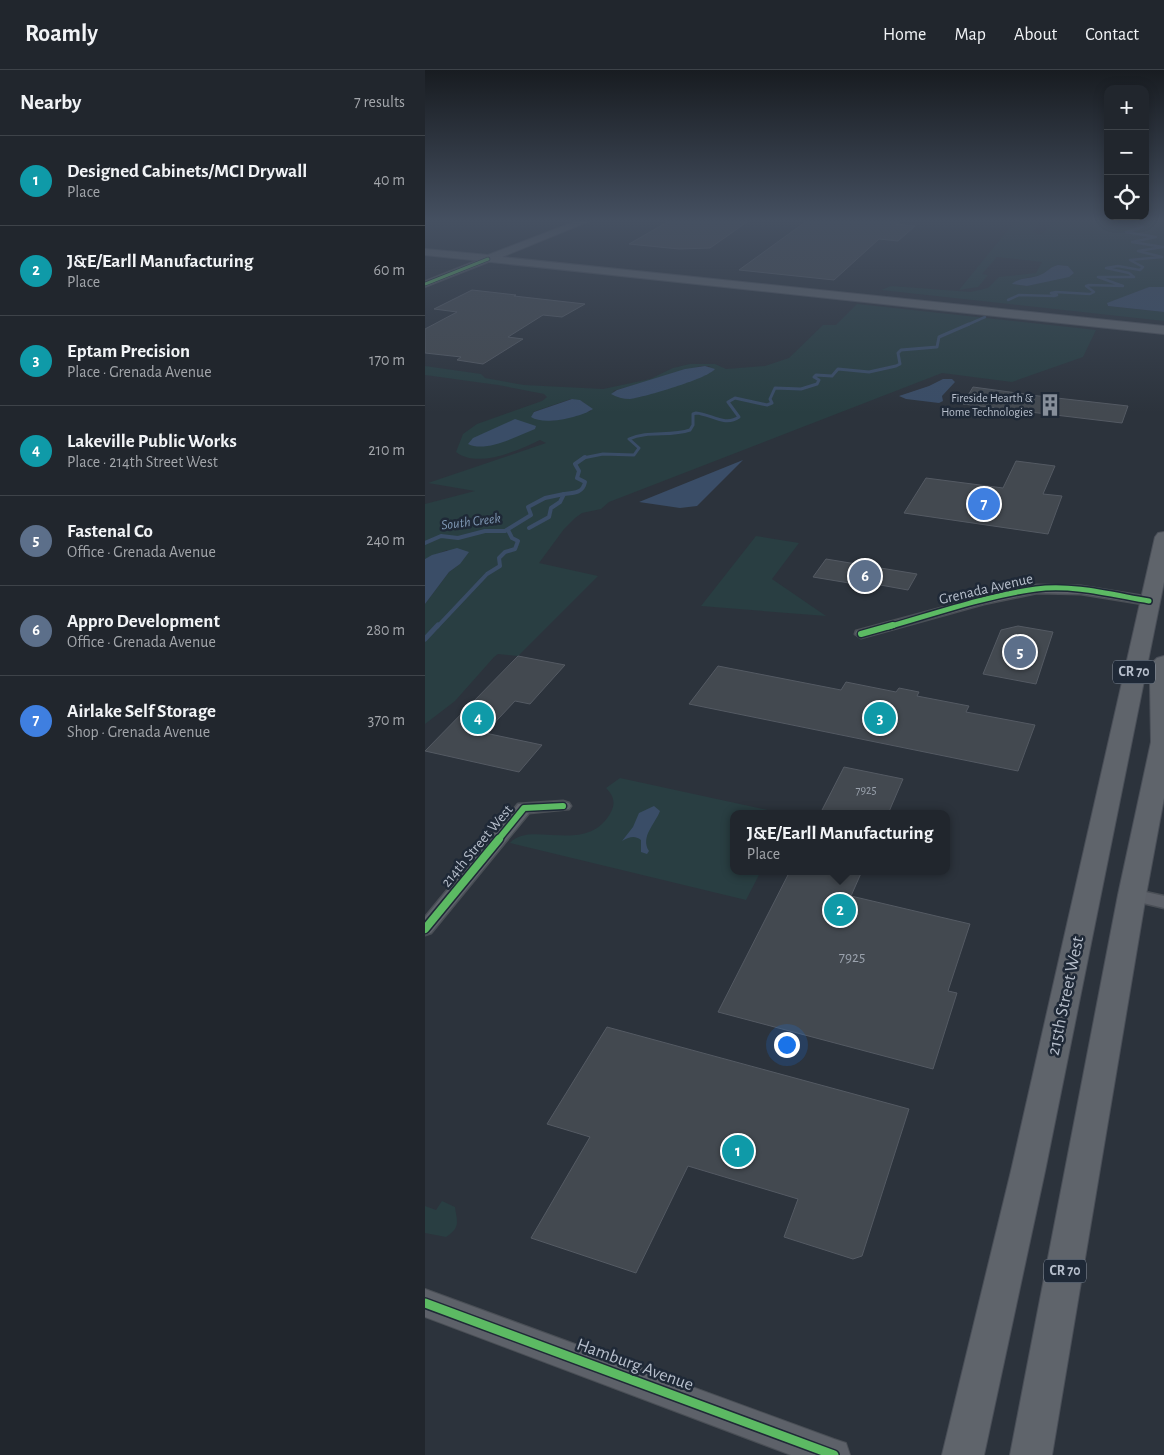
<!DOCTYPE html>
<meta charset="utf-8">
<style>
body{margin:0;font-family:"Alegreya Sans",sans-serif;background:#2d3239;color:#f1f3f6}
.controls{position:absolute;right:15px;top:15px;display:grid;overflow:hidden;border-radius:10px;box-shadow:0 2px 12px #0003}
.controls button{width:45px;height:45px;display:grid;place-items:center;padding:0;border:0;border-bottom:1px solid #3e4349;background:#21262d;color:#f1f3f6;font:25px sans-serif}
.you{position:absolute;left:361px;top:974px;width:18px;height:18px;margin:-12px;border:4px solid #fff;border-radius:50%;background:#1a73e8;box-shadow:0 0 0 8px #1a73e833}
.badge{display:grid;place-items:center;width:32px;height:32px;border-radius:50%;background:#d93025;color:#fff;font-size:16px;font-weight:700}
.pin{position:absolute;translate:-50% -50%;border:2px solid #fff;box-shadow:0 1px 5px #0006}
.popup{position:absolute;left:305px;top:740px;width:220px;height:65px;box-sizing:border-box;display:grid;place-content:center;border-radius:10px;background:#21262d;filter:drop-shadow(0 1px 4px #0005);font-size:16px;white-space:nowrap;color:#a2a5aa}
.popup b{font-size:19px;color:#f1f3f6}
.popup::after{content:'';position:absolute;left:50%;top:100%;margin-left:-10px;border:10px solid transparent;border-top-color:#21262d}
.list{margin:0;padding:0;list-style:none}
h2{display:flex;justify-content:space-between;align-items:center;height:65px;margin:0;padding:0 20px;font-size:21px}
h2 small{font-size:16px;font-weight:400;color:#a2a5aa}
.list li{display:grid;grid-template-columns:32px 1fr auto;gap:15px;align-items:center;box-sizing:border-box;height:90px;padding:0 20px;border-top:1px solid #3e4349}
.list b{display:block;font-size:19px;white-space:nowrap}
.list p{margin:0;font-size:16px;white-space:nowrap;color:#a2a5aa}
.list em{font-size:16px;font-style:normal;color:#a2a5aa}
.icon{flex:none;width:28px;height:28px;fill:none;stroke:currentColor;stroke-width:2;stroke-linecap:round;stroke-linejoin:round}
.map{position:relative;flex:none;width:739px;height:1385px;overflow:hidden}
header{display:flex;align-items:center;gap:30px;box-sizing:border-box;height:70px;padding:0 25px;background:#21262d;border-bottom:1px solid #3e4349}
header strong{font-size:24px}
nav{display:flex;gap:28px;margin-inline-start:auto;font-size:18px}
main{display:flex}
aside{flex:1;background:#21262d}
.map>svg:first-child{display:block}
</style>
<header>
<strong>Roamly</strong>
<nav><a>Home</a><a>Map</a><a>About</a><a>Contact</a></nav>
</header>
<main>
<aside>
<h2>Nearby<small>7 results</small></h2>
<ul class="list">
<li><span class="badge" style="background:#0f9aa8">1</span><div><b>Designed Cabinets/MCI Drywall</b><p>Place</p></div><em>40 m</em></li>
<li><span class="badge" style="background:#0f9aa8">2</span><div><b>J&amp;E/Earll Manufacturing</b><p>Place</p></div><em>60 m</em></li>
<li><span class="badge" style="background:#0f9aa8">3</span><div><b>Eptam Precision</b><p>Place · Grenada Avenue</p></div><em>170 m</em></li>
<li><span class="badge" style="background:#0f9aa8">4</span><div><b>Lakeville Public Works</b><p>Place · 214th Street West</p></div><em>210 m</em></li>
<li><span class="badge" style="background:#5c6f8a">5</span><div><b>Fastenal Co</b><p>Office · Grenada Avenue</p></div><em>240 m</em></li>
<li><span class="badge" style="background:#5c6f8a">6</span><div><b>Appro Development</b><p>Office · Grenada Avenue</p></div><em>280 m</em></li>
<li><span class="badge" style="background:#3f7fe0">7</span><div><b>Airlake Self Storage</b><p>Shop · Grenada Avenue</p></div><em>370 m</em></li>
</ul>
</aside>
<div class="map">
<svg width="739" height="1385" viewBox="0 0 739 1385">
<rect width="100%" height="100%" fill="#2c333c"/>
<g fill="#293e42" fill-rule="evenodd">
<path d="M591 150H617L608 162 616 165 630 150H739V217H724L682 234 683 236 739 242V251L456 220 466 216 546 222 563 218 574 207 611 203 617 192 572 187 557 204 563 205 553 217 534 220ZM633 195 643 196 648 202 647 205 602 216 588 214C594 207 607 208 616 205 623 202 624 197 633 195Z"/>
<path d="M432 234 671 260 658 287 587 312 517 303 184 432 176 439 157 443 150 448 139 459 114 493 173 506 93 586 73 584 69 587 30 631 0 654V534L24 502 35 494 22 480 0 489V434L50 421 3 413 121 373 115 370C94 380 53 399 31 382L38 364 52 354 117 331 122 327 119 324 73 315 0 305V296L56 304 60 308 99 315 178 319 225 309 248 298 265 294H290L301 299 340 296 364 288 398 255H411ZM276 296H286L214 327 194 328 188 321ZM146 329 158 332 166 341 126 351 108 342Z"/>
<path d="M331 466 374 473 347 509 401 546 276 536Z"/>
<path d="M195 708 361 744H309V801H336L321 830 85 773C105 749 162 787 186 742 191 732 188 725 181 718Z"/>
<path d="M17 1131 30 1137C32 1152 36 1157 21 1167L0 1163V1136L11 1140Z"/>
</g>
<g fill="#3a4d67">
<path d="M633 195 643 196 649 203 644 207 602 216 587 214C594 207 607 209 615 205 623 202 624 197 633 195Z"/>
<path d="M724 217H739V242L683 236 682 233Z"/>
<path d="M280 296 290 299C282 309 219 327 205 329 198 329 191 327 186 324L192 320 260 299Z"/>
<path d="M518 309H527L530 312 517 326 518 331 514 333 481 329 474 326 504 316Z"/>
<path d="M147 329 155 330 168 339C156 347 119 356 106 347L109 342Z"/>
<path d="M90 349 111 356 110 359C92 366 61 383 43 374L48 368Z"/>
<path d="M318 390 272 436 255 438 214 432Z"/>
<path d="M32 478 44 482 35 494 24 502 0 534V489L7 485Z"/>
<path d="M229 736 235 741C230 754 215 767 224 781L222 784 216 782V770C209 765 205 767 197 771L208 757 214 743Z"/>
</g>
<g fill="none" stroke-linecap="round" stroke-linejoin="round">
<g stroke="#3a4d67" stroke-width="2.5">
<path d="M716 150 706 152 718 157 701 162 731 167 707 172 738 177 713 181 737 187"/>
<path d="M583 230 594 225 629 226 632 225 626 223 631 222 665 224 669 222 661 216 664 215 698 216 673 207H709L704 203 681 198 693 196 715 200 718 197 705 190 737 187"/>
<path d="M542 255 560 247"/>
</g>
<path stroke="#3a4d67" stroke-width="3" d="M158 388 178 384 209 385 214 378 204 369C223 360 245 367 265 360L268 355V344L271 343C286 344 300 357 314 347L303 332 310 328 342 335 347 333 345 329 350 318 376 319 392 314 394 310 389 307 391 305 407 306 413 299 444 302 471 296 475 294 473 283 476 280 512 277 514 267 544 254"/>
<g stroke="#3a4d67" stroke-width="4">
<path d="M104 458 124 447 126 438 135 432 139 424C149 423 158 423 160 412L152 408 154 401 150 394 160 387"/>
<path d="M0 473 16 466 33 468 60 461H80L106 445 103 437 120 428 139 424"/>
<path d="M12 557 62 504 75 496 74 488 80 482 90 479 93 471 87 468 83 460"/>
</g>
<path stroke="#3a4d67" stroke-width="5" d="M0 569 13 555"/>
</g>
<g fill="#434950" stroke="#545a63">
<path d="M246 150H325L285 178 254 179 204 174Z"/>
<path d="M383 150H476L471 154 490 156 473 171 454 169 409 210 314 200Z"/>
<path d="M47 220 91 225 89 226 160 234 137 247 118 245 83 267 98 269 58 294 32 290 36 287 0 283V259L32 242 9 239Z"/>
<path d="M548 317 614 326 703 336 697 353 538 334Z"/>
<path d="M591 391 630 396 618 424 637 426 623 464 479 443 501 408 578 418Z"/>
<path d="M401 489 492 504 483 520 433 511 424 513 388 507Z"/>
<path d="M593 556 628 562 611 614 558 604 576 560Z"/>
<path d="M93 586 140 595 105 634 90 631 60 663 117 675 94 702 0 681Z"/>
<path d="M293 596 416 620 421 612 471 622 474 618 494 622 492 626 544 636 541 642 610 655 593 701 264 634Z"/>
<path d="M419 697 478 709 463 744H395Z"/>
<path d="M365 801H437L426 826 545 854 523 921 532 923 508 999 293 942Z"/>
<path d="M182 957 484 1039 437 1186 428 1189 359 1167 373 1129 263 1096 211 1203 106 1168 165 1067 122 1054Z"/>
</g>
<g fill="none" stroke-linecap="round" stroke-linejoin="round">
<defs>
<g id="minor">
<path d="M612 515 656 516 724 527 730 531 724 535 656 524 612 523 559 534 436 568 430 564 431 561 553 528Z"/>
<path d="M138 731 144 733 146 736 144 739 104 743 6 863 0 865V847L93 734Z"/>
<path d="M707 819 739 826V838L701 829 698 825 701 821Z"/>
</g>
<g id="tertiary">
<path d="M63 186 67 189 66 191 0 217V211Z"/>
<path d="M0 1219 409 1369 421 1373 425 1385H366L0 1247Z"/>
</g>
<g id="primary">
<path d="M154 150H167L77 187 739 256V264L0 185V179L63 185Z"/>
<path d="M739 462V512L620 1101 559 1385H517L586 1101 730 467 733 463Z"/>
<path d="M739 586V728L721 825 627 1385H585L693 825 726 672 725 613 728 592 732 588Z"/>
</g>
</defs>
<use href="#minor" stroke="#4a4f56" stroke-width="3"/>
<use href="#tertiary" stroke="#4a4f56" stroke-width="2"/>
<use href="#primary" stroke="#4a4f58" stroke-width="2"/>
<use href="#minor" fill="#5d6169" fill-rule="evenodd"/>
<use href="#tertiary" fill="#5d6169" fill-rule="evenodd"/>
<use href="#primary" fill="#5f646b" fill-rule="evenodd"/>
<defs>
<path id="cycleway-far4" d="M0 214 63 189"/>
<path id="cycleway-far3" d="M463 557C512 543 561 526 611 519 648 514 688 525 724 531"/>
<g id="cycleway-far2">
<path d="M436 564 468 555"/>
<path d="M73 770 99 738 138 736"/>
</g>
<path id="cycleway-far1" d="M0 859 74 769"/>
<path id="cycleway" d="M0 1233 409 1385"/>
</defs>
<use href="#cycleway-far4" stroke="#1f2937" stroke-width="4.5"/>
<use href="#cycleway-far3" stroke="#1f2937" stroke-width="8"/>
<use href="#cycleway-far2" stroke="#1f2937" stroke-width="9"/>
<use href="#cycleway-far1" stroke="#1f2937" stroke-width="11"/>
<use href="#cycleway" stroke="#1f2937" stroke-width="12"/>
<use href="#cycleway-far4" stroke="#5cba63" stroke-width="3"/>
<use href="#cycleway-far3" stroke="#5cba63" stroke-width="5"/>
<use href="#cycleway-far2" stroke="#5cba63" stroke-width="6"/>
<use href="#cycleway-far1" stroke="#5cba63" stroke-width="8"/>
<use href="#cycleway" stroke="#5cba63" stroke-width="9"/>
</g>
<linearGradient id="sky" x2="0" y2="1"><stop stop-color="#181c21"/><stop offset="0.44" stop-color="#455061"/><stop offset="1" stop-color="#455061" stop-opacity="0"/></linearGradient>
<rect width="739" height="343" fill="url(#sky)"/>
<defs>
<symbol id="building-bare" viewBox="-9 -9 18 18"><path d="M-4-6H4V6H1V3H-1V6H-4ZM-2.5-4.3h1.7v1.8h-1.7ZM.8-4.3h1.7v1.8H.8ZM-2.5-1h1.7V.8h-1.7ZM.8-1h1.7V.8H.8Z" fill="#868e9a" stroke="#1f2937" stroke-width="2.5" paint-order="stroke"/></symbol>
</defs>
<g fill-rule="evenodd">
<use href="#building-bare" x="609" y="319" width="32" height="32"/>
</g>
<g text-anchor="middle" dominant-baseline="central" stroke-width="5" stroke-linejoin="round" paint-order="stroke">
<g font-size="12" fill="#b7bfcc" stroke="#1f2937" text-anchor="end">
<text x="608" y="328">Fireside Hearth &amp;<tspan x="608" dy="14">Home Technologies</tspan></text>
</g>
<g font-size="12" fill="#9aa2ad">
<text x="441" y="720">7925</text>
</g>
<g font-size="14" font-style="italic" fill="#7e96b3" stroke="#1f2937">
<text transform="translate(46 452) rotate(-7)">South Creek</text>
</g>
<g fill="#1f2937" stroke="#89929f" stroke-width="1">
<rect x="688" y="590.5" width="42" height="23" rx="4"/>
<rect x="619" y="1189.5" width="42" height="23" rx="4"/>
</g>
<g font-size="14" font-weight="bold" fill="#b7bfcc">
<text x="709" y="602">CR 70</text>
<text x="640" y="1201">CR 70</text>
</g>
<g font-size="15" fill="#b7bfcc" stroke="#1f2937">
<text transform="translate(561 519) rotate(-13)">Grenada Avenue</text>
<text transform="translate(52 776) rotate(-50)">214th Street West</text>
</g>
<g font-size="15" fill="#9aa2ad">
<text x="427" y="887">7925</text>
</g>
<g font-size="18" fill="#b7bfcc" stroke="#1f2937">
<text transform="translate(641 926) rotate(-78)">215th Street West</text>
<text transform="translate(210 1295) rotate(20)">Hamburg Avenue</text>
</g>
</g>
</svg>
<div class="controls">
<button>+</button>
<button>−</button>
<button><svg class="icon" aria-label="locate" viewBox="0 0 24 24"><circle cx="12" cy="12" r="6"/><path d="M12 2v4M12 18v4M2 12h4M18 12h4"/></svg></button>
</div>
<div class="you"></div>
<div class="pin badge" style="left:313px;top:1081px;background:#0f9aa8">1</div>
<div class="pin badge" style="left:415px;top:840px;background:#0f9aa8">2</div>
<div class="popup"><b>J&amp;E/Earll Manufacturing</b>Place</div>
<div class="pin badge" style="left:455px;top:648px;background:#0f9aa8">3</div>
<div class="pin badge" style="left:53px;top:648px;background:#0f9aa8">4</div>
<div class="pin badge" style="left:595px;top:582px;background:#5c6f8a">5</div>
<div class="pin badge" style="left:440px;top:506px;background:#5c6f8a">6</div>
<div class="pin badge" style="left:559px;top:434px;background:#3f7fe0">7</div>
</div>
</main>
